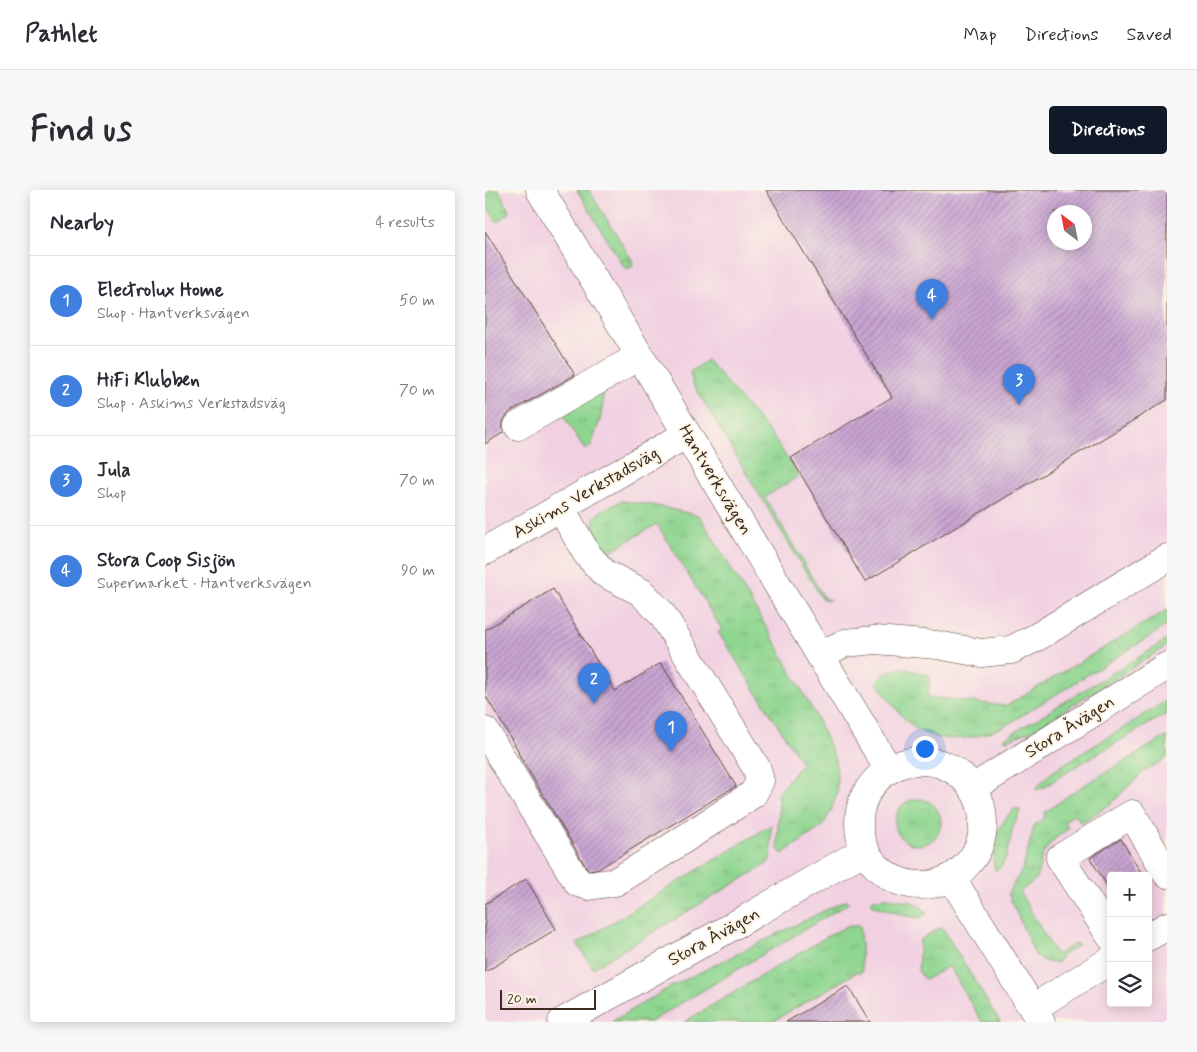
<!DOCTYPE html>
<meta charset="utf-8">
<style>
body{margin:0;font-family:Mynerve,sans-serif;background:#f7f7f7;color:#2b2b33}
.controls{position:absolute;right:15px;bottom:15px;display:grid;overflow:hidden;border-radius:5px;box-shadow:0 2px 12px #0003}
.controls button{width:45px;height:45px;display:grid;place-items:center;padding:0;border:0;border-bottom:1px solid #e1e1e2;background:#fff;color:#2b2b33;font:25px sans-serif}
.compass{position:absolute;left:562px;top:15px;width:45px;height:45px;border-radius:50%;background:#fff;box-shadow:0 2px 12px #0003;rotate:328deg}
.scale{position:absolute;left:15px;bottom:12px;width:96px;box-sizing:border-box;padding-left:5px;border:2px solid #3b2a1e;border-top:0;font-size:14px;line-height:18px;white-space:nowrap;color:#3b2a1e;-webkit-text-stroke:4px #fcf5e5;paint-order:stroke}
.you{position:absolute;left:439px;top:558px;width:18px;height:18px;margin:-12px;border:4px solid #fff;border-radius:50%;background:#1a73e8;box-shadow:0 0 0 8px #1a73e833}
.badge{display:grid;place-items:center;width:32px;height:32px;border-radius:50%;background:#111827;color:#fff;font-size:16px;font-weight:700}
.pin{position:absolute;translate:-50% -41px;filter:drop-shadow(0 1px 2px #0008)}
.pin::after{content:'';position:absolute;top:26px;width:18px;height:15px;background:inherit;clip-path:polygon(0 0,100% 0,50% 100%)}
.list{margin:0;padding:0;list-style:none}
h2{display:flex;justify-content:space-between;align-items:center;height:65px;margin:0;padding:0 20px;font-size:21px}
h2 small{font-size:16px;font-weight:400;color:#7c7c81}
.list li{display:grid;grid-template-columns:32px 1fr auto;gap:15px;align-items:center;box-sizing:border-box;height:90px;padding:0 20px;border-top:1px solid #e1e1e2}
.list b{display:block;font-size:19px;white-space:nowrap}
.list p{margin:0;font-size:16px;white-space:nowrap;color:#7c7c81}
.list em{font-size:16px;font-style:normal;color:#7c7c81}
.icon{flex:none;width:28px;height:28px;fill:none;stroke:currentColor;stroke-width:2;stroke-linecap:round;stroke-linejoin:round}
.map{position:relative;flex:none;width:682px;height:832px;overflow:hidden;border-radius:5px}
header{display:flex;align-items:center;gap:30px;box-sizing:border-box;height:70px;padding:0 25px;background:#fff;border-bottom:1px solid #e1e1e2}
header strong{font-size:24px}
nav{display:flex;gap:28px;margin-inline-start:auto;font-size:18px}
.intro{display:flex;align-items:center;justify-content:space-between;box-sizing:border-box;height:120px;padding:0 30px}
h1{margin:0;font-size:35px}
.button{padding:12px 22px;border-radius:5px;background:#111827;color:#fff;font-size:18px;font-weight:700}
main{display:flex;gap:30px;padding:0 30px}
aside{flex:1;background:#fff;border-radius:5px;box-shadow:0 2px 12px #0003}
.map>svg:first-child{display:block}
</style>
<header>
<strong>Pathlet</strong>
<nav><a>Map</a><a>Directions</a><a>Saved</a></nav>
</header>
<div class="intro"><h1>Find us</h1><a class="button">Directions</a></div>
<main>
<aside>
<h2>Nearby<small>4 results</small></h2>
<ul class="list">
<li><span class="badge" style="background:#3f7fe0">1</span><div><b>Electrolux Home</b><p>Shop · Hantverksvägen</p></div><em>50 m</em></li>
<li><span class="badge" style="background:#3f7fe0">2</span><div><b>HiFi Klubben</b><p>Shop · Askims Verkstadsväg</p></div><em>70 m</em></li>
<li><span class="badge" style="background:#3f7fe0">3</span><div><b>Jula</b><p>Shop</p></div><em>70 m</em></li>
<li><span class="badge" style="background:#3f7fe0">4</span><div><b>Stora Coop Sisjön</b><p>Supermarket · Hantverksvägen</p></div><em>90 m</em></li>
</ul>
</aside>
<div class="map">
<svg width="682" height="832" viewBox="0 0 682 832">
<defs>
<pattern id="grass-tufts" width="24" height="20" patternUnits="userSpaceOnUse" patternTransform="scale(1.25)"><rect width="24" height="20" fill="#8ed590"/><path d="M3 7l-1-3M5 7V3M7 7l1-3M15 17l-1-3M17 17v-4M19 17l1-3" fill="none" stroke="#7bb77c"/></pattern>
<pattern id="building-hatch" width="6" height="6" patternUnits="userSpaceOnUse" patternTransform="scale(1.25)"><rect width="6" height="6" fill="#c9a5d3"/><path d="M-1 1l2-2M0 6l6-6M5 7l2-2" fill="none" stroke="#a487ab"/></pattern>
</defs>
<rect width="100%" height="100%" fill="#fcf5e5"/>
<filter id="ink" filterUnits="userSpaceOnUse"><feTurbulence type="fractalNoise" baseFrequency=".02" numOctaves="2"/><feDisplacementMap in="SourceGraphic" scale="10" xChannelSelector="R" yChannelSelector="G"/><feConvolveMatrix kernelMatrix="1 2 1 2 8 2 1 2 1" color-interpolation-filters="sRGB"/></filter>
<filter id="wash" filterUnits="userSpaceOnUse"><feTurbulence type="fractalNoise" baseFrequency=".0096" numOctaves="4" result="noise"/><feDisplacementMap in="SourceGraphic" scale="20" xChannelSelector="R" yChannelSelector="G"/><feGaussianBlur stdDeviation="1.12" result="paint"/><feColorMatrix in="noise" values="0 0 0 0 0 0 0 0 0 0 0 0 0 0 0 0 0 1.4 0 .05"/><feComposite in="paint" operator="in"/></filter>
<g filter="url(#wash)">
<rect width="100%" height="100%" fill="#f1e2c3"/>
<path fill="#f1d0e2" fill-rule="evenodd" d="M0 0H682V832H0ZM570 22H600V52H570ZM626 686H663V813H626Z"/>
<g fill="url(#grass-tufts)" stroke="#648057">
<path d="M0 0H14L25 23 12 32 0 13Z"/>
<path d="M92 0H104L147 70 148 76 143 79 138 76Z"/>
<path d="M222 170 286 244 314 286 280 307 339 408 345 410 344 411 337 409 208 194 205 182Z"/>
<path d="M118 201V214L115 230 106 256 100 260 77 223Z"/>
<path d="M137 311 169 315 215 326 290 452 330 524 350 569 352 586V603L346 621 337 637 297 664 292 657 294 616 292 604 317 573 233 442 237 440 172 334 124 362C121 360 117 358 115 355 110 348 105 330 112 324 119 318 129 315 137 311Z"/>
<path d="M682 420V435L669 444 523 534C497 548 460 556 433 540 416 529 404 509 392 492L400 484 416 478 445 485 443 507 521 516Z"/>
<path d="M682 450V456L546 541 522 550 518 549Z"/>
<path d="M682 510V524L669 531 595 574 558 598 551 600V598C564 581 589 568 607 557 632 542 657 526 682 510Z"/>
<path d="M682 546V568L658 582 626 614 596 633 590 624 580 631 583 639 567 651 558 664 551 689 535 702 571 765 591 753 593 755 577 766 573 772 567 773 558 771 550 765 523 703 538 678 549 636 560 627 559 623 591 600Z"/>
<circle cx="433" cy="632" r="23"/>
<path d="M529 619H534L535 621 528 638 521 668 516 677 510 681C505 661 513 633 529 619Z"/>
<path d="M286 635V668L282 674 108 778 92 754Z"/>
<path d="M403 708C418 710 433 711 442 723L435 728 421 726 389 716 386 712 388 709Z"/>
<path d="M362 710 364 713 165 832H126L187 796 353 714Z"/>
<path d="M362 736H375L377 782H372L287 832H199L343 746Z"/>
<path d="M454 738 458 739 515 832H497L464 776 440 790 433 781 435 750Z"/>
</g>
<g id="blocks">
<g fill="url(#building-hatch)" fill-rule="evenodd">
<path d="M281 0H682V210L380 392 306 268 407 207ZM570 22H600V52H570Z"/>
<path d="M0 41 90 185 25 222 19 229 17 235 19 242 0 254Z"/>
<path d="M68 399 130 501 176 473 251 596 115 678 105 680H103L33 563 34 562 0 505V440Z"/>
<path d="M636 649 658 686H626V702L605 668Z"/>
<path d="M41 689 71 739 0 782V714Z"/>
<path d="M363 796 385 832H301Z"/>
</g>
</g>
</g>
<g filter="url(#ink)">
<use href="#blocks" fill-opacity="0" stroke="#564637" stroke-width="1"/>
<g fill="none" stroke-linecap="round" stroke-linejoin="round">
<defs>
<g id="minor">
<path d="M55 0 404 580"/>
<path d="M33 236 155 166"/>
<path d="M0 361 202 244"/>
<path d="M335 465 360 453 390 450 452 455 496 463 526 460 552 447 682 368"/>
<path d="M0 541 93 693 104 696 130 692 170 668 268 604 275 591 272 579 177 424 156 402 119 383 102 364 75 317"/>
<circle cx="436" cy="633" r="62"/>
<path d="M488 598 682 476"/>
<path d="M466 687 556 832"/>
<path d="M626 747 575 668 647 624 682 684"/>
<path d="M663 747 682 736"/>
<path d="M548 818 626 770"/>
<path d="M77 832 248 736 380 660"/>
</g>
</defs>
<use href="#minor" stroke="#564637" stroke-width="29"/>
<use href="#minor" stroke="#fff" stroke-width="28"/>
</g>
</g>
<g text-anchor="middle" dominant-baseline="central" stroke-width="4" stroke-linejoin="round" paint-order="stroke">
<g font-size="18" fill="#3b2a1e" stroke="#fcf5e5">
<text transform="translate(230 290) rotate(59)">Hantverksvägen</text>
<text transform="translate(101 303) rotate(-30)">Askims Verkstadsväg</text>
<text transform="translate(585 537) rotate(-32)">Stora Åvägen</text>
<text transform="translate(229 747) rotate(-29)">Stora Åvägen</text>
</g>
</g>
</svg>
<div class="controls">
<button>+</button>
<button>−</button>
<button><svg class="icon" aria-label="layers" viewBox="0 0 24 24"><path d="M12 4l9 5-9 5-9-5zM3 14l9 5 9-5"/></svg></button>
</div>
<svg class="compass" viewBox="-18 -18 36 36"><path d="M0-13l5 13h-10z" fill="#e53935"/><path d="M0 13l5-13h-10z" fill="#7c7c81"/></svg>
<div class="scale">20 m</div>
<div class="you"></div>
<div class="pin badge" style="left:186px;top:562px;background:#3f7fe0">1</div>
<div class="pin badge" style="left:109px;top:514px;background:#3f7fe0">2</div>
<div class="pin badge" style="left:534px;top:215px;background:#3f7fe0">3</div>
<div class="pin badge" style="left:447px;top:130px;background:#3f7fe0">4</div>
</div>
</main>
